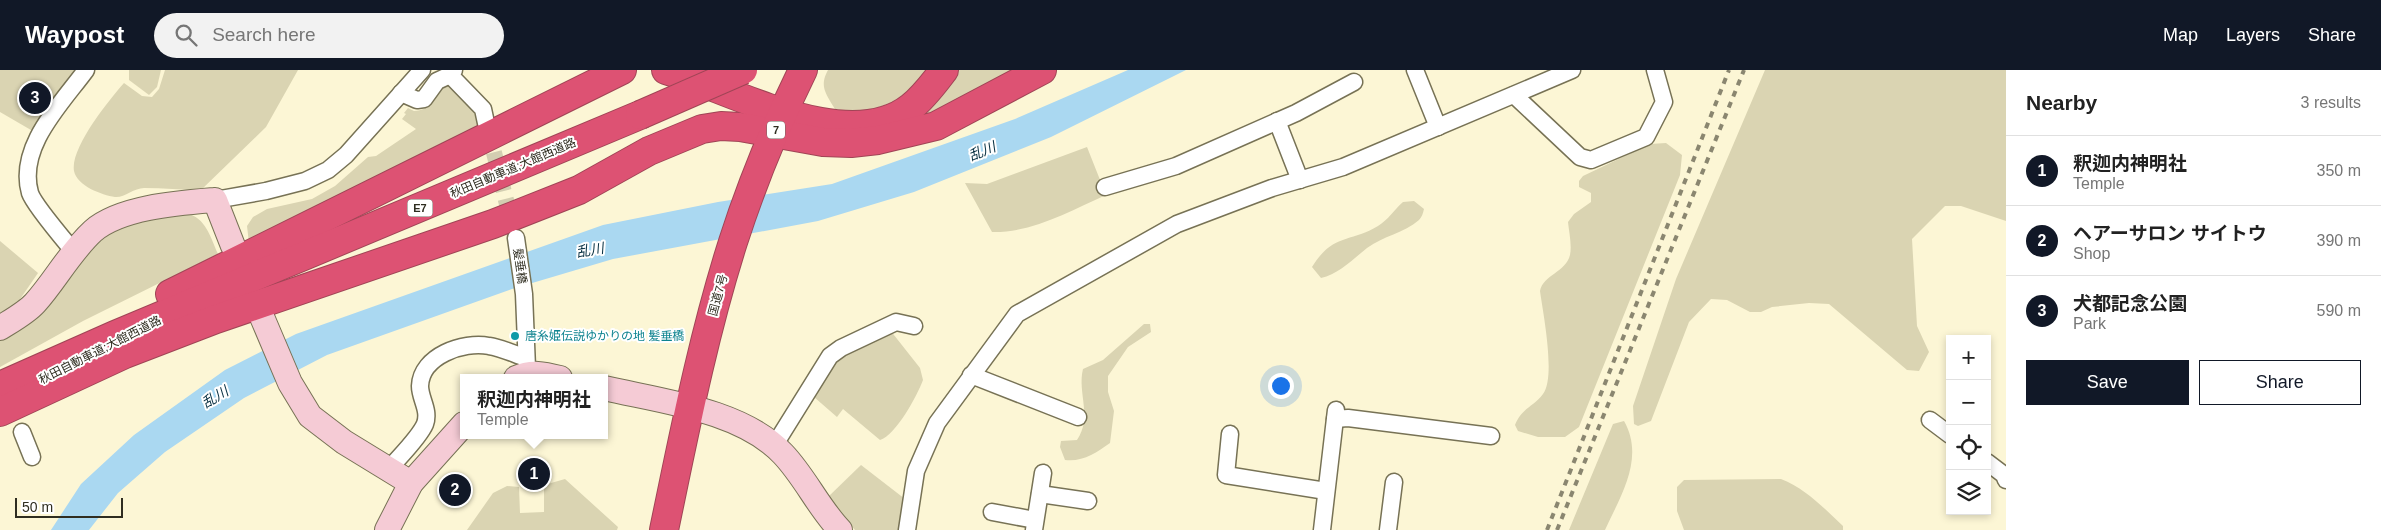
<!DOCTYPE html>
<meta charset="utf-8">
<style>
body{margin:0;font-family:Helvetica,"Noto Sans JP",sans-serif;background:#f2f2f2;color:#222}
.controls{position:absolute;right:15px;bottom:15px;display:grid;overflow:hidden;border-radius:0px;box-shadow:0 2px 8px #0003}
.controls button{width:45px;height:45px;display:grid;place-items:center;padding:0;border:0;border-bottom:1px solid #e0e0e0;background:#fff;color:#222;font:25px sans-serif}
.scale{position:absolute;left:15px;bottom:12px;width:108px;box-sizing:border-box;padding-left:5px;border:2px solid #2f2d20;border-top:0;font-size:14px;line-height:18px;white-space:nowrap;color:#2f2d20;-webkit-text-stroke:4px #fff;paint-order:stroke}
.you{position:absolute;left:1280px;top:315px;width:18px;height:18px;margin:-12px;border:4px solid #fff;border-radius:50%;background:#1a73e8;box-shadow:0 0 0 8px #1a73e833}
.badge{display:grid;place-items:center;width:32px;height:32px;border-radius:50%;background:#111827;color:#fff;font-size:16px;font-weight:700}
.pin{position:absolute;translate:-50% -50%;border:2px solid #fff;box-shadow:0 1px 5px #0006}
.popup{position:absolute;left:460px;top:304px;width:148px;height:65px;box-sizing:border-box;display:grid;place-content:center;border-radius:0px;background:#fff;filter:drop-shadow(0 1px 4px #0005);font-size:16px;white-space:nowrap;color:#767676}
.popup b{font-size:19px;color:#222}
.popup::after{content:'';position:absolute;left:50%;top:100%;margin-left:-10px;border:10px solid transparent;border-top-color:#fff}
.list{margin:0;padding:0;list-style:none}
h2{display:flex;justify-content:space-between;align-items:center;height:65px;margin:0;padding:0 20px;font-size:21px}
h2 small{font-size:16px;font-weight:400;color:#767676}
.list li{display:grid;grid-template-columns:32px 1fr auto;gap:15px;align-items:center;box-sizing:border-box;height:70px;padding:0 20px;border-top:1px solid #e0e0e0}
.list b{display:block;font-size:19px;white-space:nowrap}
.list p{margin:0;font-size:16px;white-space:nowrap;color:#767676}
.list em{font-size:16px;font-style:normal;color:#767676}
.actions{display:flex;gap:10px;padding:15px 20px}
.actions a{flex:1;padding:11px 0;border:1px solid #111827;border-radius:0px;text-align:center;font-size:18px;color:#111827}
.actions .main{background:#111827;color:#fff}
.icon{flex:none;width:28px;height:28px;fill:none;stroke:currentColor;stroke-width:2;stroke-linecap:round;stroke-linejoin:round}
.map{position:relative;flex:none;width:2006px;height:460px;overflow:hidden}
header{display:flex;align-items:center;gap:30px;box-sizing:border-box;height:70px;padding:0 25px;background:#111827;color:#fff}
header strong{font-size:24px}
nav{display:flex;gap:28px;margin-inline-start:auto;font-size:18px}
.search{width:350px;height:45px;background:#f2f2f2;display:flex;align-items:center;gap:12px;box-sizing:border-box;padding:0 18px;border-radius:28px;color:#767676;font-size:19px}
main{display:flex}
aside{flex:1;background:#fff}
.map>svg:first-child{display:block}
</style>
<header>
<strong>Waypost</strong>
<div class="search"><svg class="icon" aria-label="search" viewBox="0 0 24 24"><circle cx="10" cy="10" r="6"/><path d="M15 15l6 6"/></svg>Search here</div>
<nav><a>Map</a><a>Layers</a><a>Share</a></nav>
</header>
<main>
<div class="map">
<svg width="2006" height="460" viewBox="0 0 2006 460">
<rect width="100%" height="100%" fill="#fcf6d5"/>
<g fill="#dad4b2">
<path d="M0 0H92L43 67 0 42Z"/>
<path d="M129 0H161L157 17 149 25 129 10Z"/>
<path d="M165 0H298L266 57 201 120C182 120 163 118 144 118 134 118 124 128 115 127 102 125 77 116 74 101 70 78 109 30 124 13L142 26 152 27 159 19Z"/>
<path d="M828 0H931C909 27 871 49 835 39 826 24 819 16 828 0Z"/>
<path d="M958 0H1023L918 50 952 11Z"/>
<path d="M1765 0H2006V151L1961 136H1945L1912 169 1917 256 1929 282 1919 301 1907 300 1829 234 1809 233 1772 237 1761 242H1750L1727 230 1711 229 1689 252 1651 351 1638 356 1634 354 1633 336 1676 209Z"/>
<path d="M442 15H447L474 42 478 56 249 173 247 156 253 147 267 139 312 129 335 116 368 87 376 86 416 59 402 49 406 44 404 43 408 38 414 41C430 40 437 29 442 15Z"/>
<path d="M1666 73 1682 85 1680 105 1579 357 1565 367H1538L1518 361 1515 355C1522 338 1533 337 1543 324 1556 307 1543 243 1540 221 1543 205 1566 202 1570 185 1572 175 1569 162 1568 152L1574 144 1591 132V123L1579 117V111L1583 106 1650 74Z"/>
<path d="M1087 77 1106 125C1070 141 1032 163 992 162L965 113 987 114Z"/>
<path d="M1414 131 1424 139C1423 143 1422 147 1419 150 1404 163 1383 166 1367 178 1353 189 1339 204 1321 208L1312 197C1333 163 1350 173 1378 156 1388 150 1394 140 1403 132Z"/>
<path d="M186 143C206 148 210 166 218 184L83 251 0 297V270L25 256 92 178 115 160 141 150Z"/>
<path d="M0 171 38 203 16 235 0 246Z"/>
<path d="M1144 254H1150L1151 262 1128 277 1108 306V322L1114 341 1110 373C1096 383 1083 392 1065 390L1060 377 1061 371 1077 370C1093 347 1077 323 1083 299L1103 290Z"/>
<path d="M890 260 920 298 923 310C917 326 896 365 880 370L843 339 837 347 814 327V322L837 285Z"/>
<path d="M1624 351C1645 388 1621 425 1605 460H1569L1613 354Z"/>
<path d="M861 395 905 429 903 460H855L827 428Z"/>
<path d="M565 409 618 457 617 460H467L493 423 507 416 519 417 520 443 544 442V415Z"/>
<path d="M1781 409C1806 419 1824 438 1843 456V460H1684L1677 441V417L1684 410Z"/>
</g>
<path fill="#aad8f1" d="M1128 0H1186L1051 67 914 122 818 151 613 189 512 219 327 285 244 328 165 382 118 423 89 460H51L81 414 134 365 225 300 296 264 603 155 718 132 832 114 1015 49Z"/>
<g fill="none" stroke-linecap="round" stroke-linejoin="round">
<path stroke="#d3ceb1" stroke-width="16" stroke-dasharray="16 8" stroke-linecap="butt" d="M488 59 512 154"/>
<defs>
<g id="street">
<path d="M1415 0 1438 57"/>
<path d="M450 5 483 39 486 53"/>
<path d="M401 23 417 30 424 29 437 11 450 5 454 0"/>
<path d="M1514 25 1580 87 1591 90 1646 67 1664 32 1655 0"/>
<path d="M1277 51 1300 110"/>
<path d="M1105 117 1176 96 1296 43 1354 12"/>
<path d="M215 130 266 121 305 111 328 100 346 85 422 0"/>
<path d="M516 168 524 224 527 298"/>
<path d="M74 182C65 171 34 135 30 123 17 77 61 34 86 0"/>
<path d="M971 305 1078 347"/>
<path d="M1335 349 1348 348 1491 366"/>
<path d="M1930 350 1950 365"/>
<path d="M22 362 32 387"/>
<path d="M1230 364 1226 405 1326 421"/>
<path d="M774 376 830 286 841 278 896 252 914 256"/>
<path d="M1987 392 2004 405 2006 410"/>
<path d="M389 399C399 387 419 368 425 354 430 340 420 329 420 316 421 286 463 271 489 276 502 278 514 284 526 288"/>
<path d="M1040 424 1088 431"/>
<path d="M992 442 1035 450"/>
<path d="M907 460 916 401 937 353 1017 244 1177 154 1272 118 1343 97 1572 0"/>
<path d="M1034 460 1043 403"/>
<path d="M1322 460 1336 340"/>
<path d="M1388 460 1394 412"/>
</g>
<g id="secondary">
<path d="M262 247 290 313 310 346 344 372 411 413"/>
<path d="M0 258C11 251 26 243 35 233 55 211 70 182 93 161 121 137 179 133 215 130L233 176"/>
<path d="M516 308C532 301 544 304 560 308"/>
<path d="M604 318C660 331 742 340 783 384 805 407 818 437 840 460"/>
<path d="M387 460 411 413 464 354"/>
</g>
<g id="highway">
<path d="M666 0C731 19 848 87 911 37 924 27 934 13 944 0"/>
<path d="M170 224 622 0"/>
<path d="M0 316 115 265 640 45"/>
<path d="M0 342 125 284 216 249 493 154 579 120 649 81 702 59 721 56 740 57 823 72 851 73 878 70 936 56 1042 0"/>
<path d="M664 460C684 364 703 266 733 172 752 113 776 55 803 0"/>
</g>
</defs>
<use href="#street" stroke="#777255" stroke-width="19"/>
<use href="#secondary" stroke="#777255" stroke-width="26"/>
<use href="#highway" stroke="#a04556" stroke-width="30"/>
<use href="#street" stroke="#fff" stroke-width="16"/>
<use href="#secondary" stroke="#f5cbd5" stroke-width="24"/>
<use href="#highway" stroke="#dd5273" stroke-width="28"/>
<g stroke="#8a8670" stroke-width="4" stroke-dasharray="6 6" stroke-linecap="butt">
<path d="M1547 460 1729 0"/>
<path d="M1557 460 1744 0"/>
</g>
<defs>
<path id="highway-bridge" d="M640 45 743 0"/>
</defs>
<use href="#highway-bridge" stroke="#a04556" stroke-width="30" stroke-linecap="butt"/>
<use href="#highway-bridge" stroke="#dd5273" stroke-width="28"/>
</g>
<circle fill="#0f9aa8" stroke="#fff" stroke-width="2" cx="515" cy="266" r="5"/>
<g text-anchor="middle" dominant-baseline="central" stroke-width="4" stroke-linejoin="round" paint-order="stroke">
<g fill="#fff" stroke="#6d6c63" stroke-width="1">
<rect x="767" y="51.5" width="18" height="17" rx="4"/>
<rect x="407.5" y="129.5" width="25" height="17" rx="4"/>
</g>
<g font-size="11" font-weight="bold" fill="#2f2d20">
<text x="776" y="60">7</text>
<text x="420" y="138">E7</text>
</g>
<g font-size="12" fill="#2f2d20" stroke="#fff">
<text transform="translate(513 98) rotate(-23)">秋田自動車道;大館西道路</text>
<text transform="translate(520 196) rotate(82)">髪垂橋</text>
<text transform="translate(718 225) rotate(-75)">国道7号</text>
<text transform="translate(100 280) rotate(-27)">秋田自動車道;大館西道路</text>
</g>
<g font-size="12" fill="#0d838f" stroke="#fff" text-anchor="start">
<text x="525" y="266">唐糸姫伝説ゆかりの地 髪垂橋</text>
</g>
<g font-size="14" font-style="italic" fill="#072f41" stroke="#fff">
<text transform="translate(982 81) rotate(-22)">乱川</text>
<text transform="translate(590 180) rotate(-10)">乱川</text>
<text transform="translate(215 327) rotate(-31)">乱川</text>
</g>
</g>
</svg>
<div class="controls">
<button>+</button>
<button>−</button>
<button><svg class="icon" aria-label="locate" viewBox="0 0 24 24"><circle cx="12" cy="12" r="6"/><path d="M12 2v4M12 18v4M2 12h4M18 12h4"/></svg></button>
<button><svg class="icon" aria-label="layers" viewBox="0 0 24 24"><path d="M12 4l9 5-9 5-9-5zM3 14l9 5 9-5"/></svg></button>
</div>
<div class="scale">50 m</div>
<div class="you"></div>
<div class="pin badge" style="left:534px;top:404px">1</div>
<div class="popup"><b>釈迦内神明社</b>Temple</div>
<div class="pin badge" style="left:455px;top:420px">2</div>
<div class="pin badge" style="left:35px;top:28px">3</div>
</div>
<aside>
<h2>Nearby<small>3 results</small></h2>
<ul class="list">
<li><span class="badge">1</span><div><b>釈迦内神明社</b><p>Temple</p></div><em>350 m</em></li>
<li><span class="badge">2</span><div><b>ヘアーサロン サイトウ</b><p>Shop</p></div><em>390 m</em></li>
<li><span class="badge">3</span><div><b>犬都記念公園</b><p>Park</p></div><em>590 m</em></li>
</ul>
<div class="actions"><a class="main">Save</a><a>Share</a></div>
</aside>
</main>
